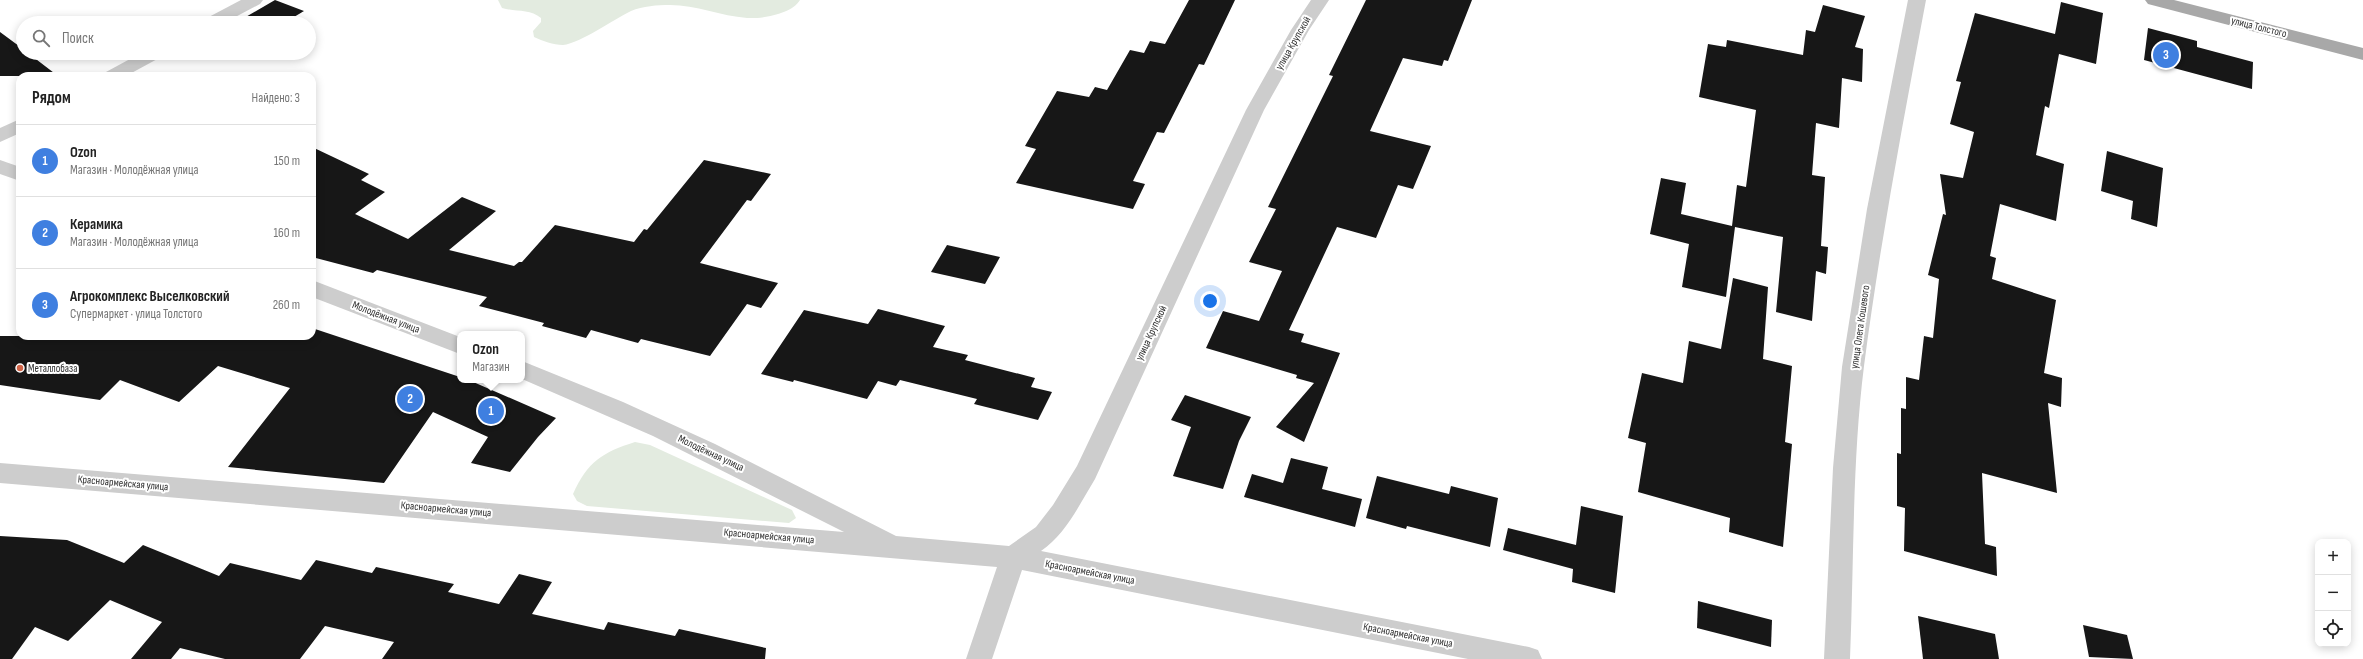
<!DOCTYPE html>
<html lang="ru">
<meta charset="utf-8">
<style>
body{margin:0;font-family:"Sofia Sans Condensed",sans-serif;background:#f6f6f6;color:#222}
.controls{position:absolute;right:12px;bottom:12px;display:grid;overflow:hidden;border-radius:8px;box-shadow:0 2px 10px #0003}
.controls button{width:36px;height:36px;display:grid;place-items:center;padding:0;border:0;border-bottom:1px solid #e0e0e0;background:#fff;color:#222;font:20px sans-serif}
.you{position:absolute;left:1210px;top:301px;width:14px;height:14px;margin:-10px;border:3px solid #fff;border-radius:50%;background:#1a73e8;box-shadow:0 0 0 6px #1a73e833}
.badge{display:grid;place-items:center;width:26px;height:26px;border-radius:50%;background:#d93025;color:#fff;font-size:13px;font-weight:700}
.pin{position:absolute;translate:-50% -50%;border:2px solid #fff;box-shadow:0 1px 4px #0006}
.popup{position:absolute;left:457px;top:331px;width:68px;height:52px;box-sizing:border-box;display:grid;place-content:center;border-radius:8px;background:#fff;filter:drop-shadow(0 1px 3px #0005);font-size:13px;white-space:nowrap;color:#767676}
.popup b{font-size:15px;color:#222}
.popup::after{content:'';position:absolute;left:50%;top:100%;margin-left:-8px;border:8px solid transparent;border-top-color:#fff}
.list{margin:0;padding:0;list-style:none}
h2{display:flex;justify-content:space-between;align-items:center;height:52px;margin:0;padding:0 16px;font-size:17px}
h2 small{font-size:13px;font-weight:400;color:#767676}
.list li{display:grid;grid-template-columns:26px 1fr auto;gap:12px;align-items:center;box-sizing:border-box;height:72px;padding:0 16px;border-top:1px solid #e0e0e0}
.list b{display:block;font-size:15px;white-space:nowrap}
.list p{margin:0;font-size:13px;white-space:nowrap;color:#767676}
.list em{font-size:13px;font-style:normal;color:#767676}
.icon{flex:none;width:22px;height:22px;fill:none;stroke:currentColor;stroke-width:2;stroke-linecap:round;stroke-linejoin:round}
.map{position:relative;flex:none;width:2363px;height:659px;overflow:hidden}
.search{position:absolute;background:#fff;box-shadow:0 2px 10px #0003;left:16px;top:16px;width:300px;height:44px;display:flex;align-items:center;gap:10px;box-sizing:border-box;padding:0 14px;border-radius:22px;color:#767676;font-size:15px}
.panel{position:absolute;background:#fff;box-shadow:0 2px 10px #0003;left:16px;top:72px;width:300px;height:268px;border-radius:12px}
.map>svg:first-child{display:block}
</style>
<div class="map">
<svg width="2363" height="659" viewBox="0 0 2363 659">
<rect width="100%" height="100%" fill="#fff"/>
<g fill="#e3ebe0">
<path d="M498 0H800C792 14 762 19 747 18 721 16 696 5 670 5 657 5 643 6 631 11 614 19 581 43 563 45 553 45 543 41 534 37L533 31 541 22V18C530 9 516 12 502 8Z"/>
<path d="M635 442 650 445 792 510 796 518 789 523 587 506 577 501 573 494C587 462 603 452 635 442Z"/>
</g>
<g fill="#171717">
<path d="M275 0 304 11 284 23H230L241 17 244 18Z"/>
<path d="M1189 0H1235L1204 65 1199 64 1164 133 1157 132 1133 181 1145 184 1133 209 1016 183 1036 149 1025 146 1057 91 1089 97 1095 87 1107 90 1130 50 1144 53 1150 41 1165 44Z"/>
<path d="M1366 0H1472L1448 61 1444 60 1442 66 1403 58 1370 131 1431 146 1413 189 1398 185 1376 238 1337 227 1289 330 1304 334 1301 342 1340 353 1304 442 1276 427 1314 383 1296 378 1297 375 1206 348 1223 311 1259 321 1282 271 1249 262 1276 209 1268 207 1333 76 1329 75Z"/>
<path d="M2061 2 2103 13 2096 64 2059 54 2049 108 2045 106 2036 155 2064 164 2056 221 2000 204 1990 256 1996 258 1992 279 2056 300 2044 373 2062 378 2061 407 2048 403 2057 493 1982 473 1985 544 1996 547 1997 576 1904 551 1905 508 1897 506V453L1901 454V408L1906 409V377L1919 380 1924 336 1933 338 1939 279 1928 275 1943 214 1946 215 1940 174 1963 178 1974 132 1950 124 1961 82 1956 81 1975 13 2055 34Z"/>
<path d="M1823 5 1865 16 1855 47 1863 49 1862 82 1842 78 1839 128 1816 123 1812 175 1825 177 1821 246 1828 247 1826 274 1816 271 1812 321 1776 312 1783 237 1735 227 1726 297 1682 287 1689 244 1650 234 1661 178 1686 183 1681 214 1732 226 1737 185 1746 187 1756 110 1699 97 1708 44 1726 47 1727 40 1803 55 1806 30 1815 32Z"/>
<path d="M2148 28 2197 41V47L2253 62 2252 89 2144 60Z"/>
<path d="M0 32 23 49V53H28L58 76H0Z"/>
<path d="M312 147 369 174 361 180 385 192 355 214 408 239 462 197 496 211 449 250 514 266 519 262H522L555 225 634 242 644 229 647 230 704 160 771 174 751 201 747 200 700 263 778 283 761 308 747 304 710 356 641 339 638 343 591 330 586 338 542 326 544 323 479 306 487 297 377 270 373 273 312 257Z"/>
<path d="M2107 151 2163 168 2157 227 2131 219 2133 201 2101 191Z"/>
<path d="M947 245 1000 257 985 284 931 272Z"/>
<path d="M1733 278 1768 287 1763 359 1792 366 1785 442 1792 444 1783 547 1729 532 1730 518 1638 492 1646 443 1628 438 1642 373 1683 383 1689 341 1721 349Z"/>
<path d="M878 309 945 326 933 347 968 355 965 360 1035 378 1031 387 1052 392 1038 420 974 404 977 399 900 380 896 386 878 381 867 399 794 380 793 382 761 374 804 310 868 324Z"/>
<path d="M312 328 460 377V380L471 381 556 418 538 437 510 472 471 463 488 437 433 412 384 483 228 467 290 388 218 366 179 402 120 380 100 400 0 385V336H312Z"/>
<path d="M1185 395 1251 417 1239 441 1223 489 1173 476 1191 427 1171 420Z"/>
<path d="M1291 458 1328 467 1322 489 1362 499 1355 527 1244 497 1252 474 1283 483Z"/>
<path d="M1377 476 1449 494 1451 486 1498 498 1490 547 1407 526 1406 529 1366 518Z"/>
<path d="M1581 506 1623 516 1615 593 1572 582 1573 569 1503 550 1508 528 1576 545Z"/>
<path d="M0 536 67 540 124 563 143 545 219 576 230 563 301 580 316 560 372 573 376 567 454 584 448 592 499 604 519 574 552 582 532 614 604 630 608 622 675 636 679 629 766 648 765 659H382L394 642 325 626 300 659H225L180 648 171 659H131L162 622 110 600 68 641 35 627 12 659H0Z"/>
<path d="M1698 601 1772 620 1771 647 1697 628Z"/>
<path d="M1918 616 1995 634 1999 659H1923Z"/>
<path d="M2083 625 2127 635 2133 659 2089 657Z"/>
</g>
<g fill="none" stroke-linecap="round" stroke-linejoin="round">
<g fill="#cdcdcd" fill-rule="evenodd">
<path d="M241 0H263L260 4 224 23H202L205 19Z"/>
<path d="M1311 0H1329L1309 30 1264 110 1095 479C1079 505 1066 534 1041 551L1529 647 1538 650 1542 659H1468L1022 570 992 659H966L997 567 0 483V463L844 532 653 436 522 379V361L623 402 715 444 896 536 1009 546 1036 527 1053 505 1077 466 1246 110 1291 30Z"/>
<path d="M1908 0H1926C1903 122 1880 243 1864 366 1852 462 1854 562 1850 659H1824L1833 468 1842 367 1867 209Z"/>
<path d="M141 53H164L161 57 126 76H103L106 72Z"/>
<path d="M20 119V133L0 142V128Z"/>
<path d="M0 160 20 167V181L0 174Z"/>
<path d="M312 280 460 337V354L312 297Z"/>
</g>
<path fill="#a8a8a8" fill-rule="evenodd" d="M2145 0H2174L2363 48V60L2148 4Z"/>
</g>
<circle fill="#d16448" stroke="#fff" stroke-width="1.5" cx="20" cy="368" r="4"/>
<g text-anchor="middle" dominant-baseline="central" stroke-width="4" stroke-linejoin="round" paint-order="stroke">
<g font-size="11" fill="#303030" stroke="#fff">
<text transform="translate(2259 27) rotate(14)">улица Толстого</text>
<text transform="translate(1293 43) rotate(-60)">улица Крупской</text>
<text transform="translate(386 317) rotate(21)">Молодёжная улица</text>
<text transform="translate(1860 327) rotate(-82)">улица Олега Кошевого</text>
<text transform="translate(1151 333) rotate(-65)">улица Крупской</text>
<text transform="translate(711 453) rotate(25)">Молодёжная улица</text>
<text transform="translate(123 483) rotate(5)">Красноармейская улица</text>
<text transform="translate(446 509) rotate(5)">Красноармейская улица</text>
<text transform="translate(769 536) rotate(5)">Красноармейская улица</text>
<text transform="translate(1090 572) rotate(11)">Красноармейская улица</text>
<text transform="translate(1408 635) rotate(11)">Красноармейская улица</text>
</g>
<g font-size="11" fill="#303030" stroke="#fff" text-anchor="start">
<text x="28" y="368">Металлобаза</text>
</g>
</g>
</svg>
<div class="controls">
<button>+</button>
<button>−</button>
<button><svg class="icon" aria-label="locate" viewBox="0 0 24 24"><circle cx="12" cy="12" r="6"/><path d="M12 2v4M12 18v4M2 12h4M18 12h4"/></svg></button>
</div>
<div class="you"></div>
<div class="pin badge" style="left:491px;top:411px;background:#3f7fe0">1</div>
<div class="popup"><b>Ozon</b>Магазин</div>
<div class="pin badge" style="left:410px;top:399px;background:#3f7fe0">2</div>
<div class="pin badge" style="left:2166px;top:55px;background:#3f7fe0">3</div>
<div class="search"><svg class="icon" aria-label="search" viewBox="0 0 24 24"><circle cx="10" cy="10" r="6"/><path d="M15 15l6 6"/></svg>Поиск</div>
<section class="panel">
<h2>Рядом<small>Найдено: 3</small></h2>
<ul class="list">
<li><span class="badge" style="background:#3f7fe0">1</span><div><b>Ozon</b><p>Магазин · Молодёжная улица</p></div><em>150 m</em></li>
<li><span class="badge" style="background:#3f7fe0">2</span><div><b>Керамика</b><p>Магазин · Молодёжная улица</p></div><em>160 m</em></li>
<li><span class="badge" style="background:#3f7fe0">3</span><div><b>Агрокомплекс Выселковский</b><p>Супермаркет · улица Толстого</p></div><em>260 m</em></li>
</ul>
</section>
</div>
